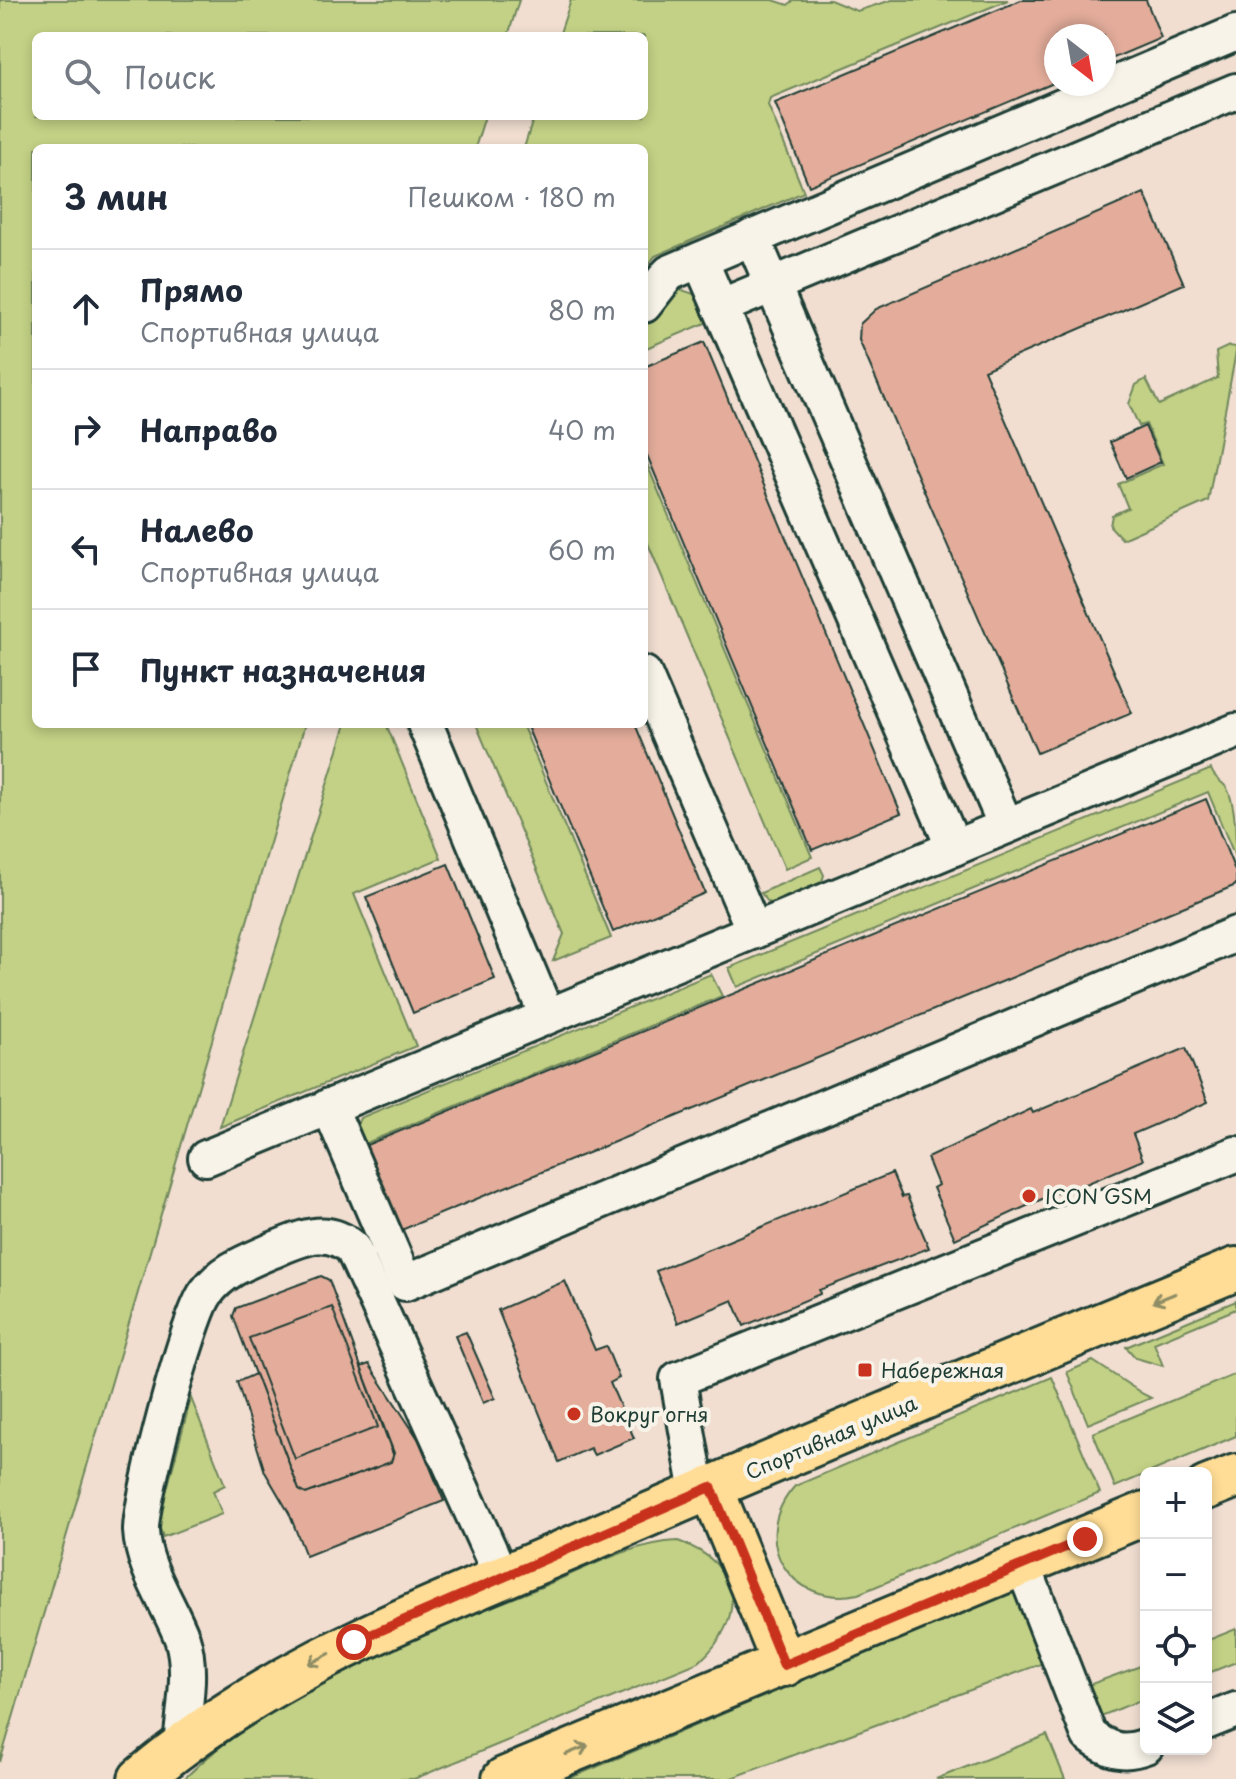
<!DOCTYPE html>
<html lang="ru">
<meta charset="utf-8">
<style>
body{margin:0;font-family:"Playpen Sans",sans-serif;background:#f2f2f3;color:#1f2937}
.controls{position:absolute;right:24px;bottom:24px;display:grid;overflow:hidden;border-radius:12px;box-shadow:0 4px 12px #0003}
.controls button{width:72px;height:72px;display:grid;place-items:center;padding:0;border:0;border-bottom:2px solid #e0e1e3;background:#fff;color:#1f2937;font:40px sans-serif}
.compass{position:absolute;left:1044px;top:24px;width:72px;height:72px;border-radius:50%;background:#fff;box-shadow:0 4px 12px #0003;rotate:149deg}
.stop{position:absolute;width:24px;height:24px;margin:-18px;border:6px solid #c8321e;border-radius:50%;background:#fff}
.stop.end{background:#c8321e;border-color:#fff;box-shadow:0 2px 8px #0008}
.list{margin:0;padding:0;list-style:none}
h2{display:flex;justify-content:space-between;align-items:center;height:104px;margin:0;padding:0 32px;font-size:34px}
h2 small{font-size:26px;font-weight:400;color:#747a83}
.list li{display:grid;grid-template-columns:52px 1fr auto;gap:24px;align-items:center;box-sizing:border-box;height:120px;padding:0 32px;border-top:2px solid #e0e1e3}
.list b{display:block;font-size:30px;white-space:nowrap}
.list p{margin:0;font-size:26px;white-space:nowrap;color:#747a83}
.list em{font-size:26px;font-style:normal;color:#747a83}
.icon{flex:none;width:44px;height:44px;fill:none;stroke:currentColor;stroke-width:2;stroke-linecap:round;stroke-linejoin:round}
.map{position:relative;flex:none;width:1236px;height:1779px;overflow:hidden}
.search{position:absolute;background:#fff;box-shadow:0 4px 12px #0003;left:32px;top:32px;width:616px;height:88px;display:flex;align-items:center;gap:20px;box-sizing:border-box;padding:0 28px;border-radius:12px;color:#747a83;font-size:30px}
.panel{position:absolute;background:#fff;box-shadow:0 4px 12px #0003;left:32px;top:144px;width:616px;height:584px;border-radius:12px}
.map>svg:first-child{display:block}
</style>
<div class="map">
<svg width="1236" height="1779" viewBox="0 0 1236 1779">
<rect width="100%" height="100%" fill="#f1ded1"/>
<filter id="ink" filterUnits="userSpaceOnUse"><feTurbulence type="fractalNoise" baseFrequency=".0125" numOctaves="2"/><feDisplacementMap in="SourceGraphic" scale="16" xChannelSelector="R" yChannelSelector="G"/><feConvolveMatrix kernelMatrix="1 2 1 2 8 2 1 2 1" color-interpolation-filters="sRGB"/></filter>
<g filter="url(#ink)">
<g fill="#c2d185" stroke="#70875c" stroke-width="2">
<path d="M0 0H519L508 36H36V116H485L475 148H36V724H305L0 1762Z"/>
<path d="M571 0H773L788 5 794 0H830L857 11 892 0H1008L770 98 768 105 804 192 655 256 644 271V148H524L534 116H644V36H559Z"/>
<path d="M670 286 694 294 708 322 644 349V321Z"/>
<path d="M1229 346 1236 347V352L1208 501 1122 539 1110 526 1112 515 1128 508 1118 484 1163 464 1146 424 1139 426 1129 404 1136 385 1146 379 1159 405 1218 378 1216 352Z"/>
<path d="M644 457 812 857 785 869 644 534Z"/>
<path d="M346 724H386L441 858 354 894 416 1046 220 1127Z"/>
<path d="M476 724H522L611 938 553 961 564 934Z"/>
<path d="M1211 769C1215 780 1221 780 1227 788 1236 806 1236 837 1236 859L1208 792 737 987 729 968Z"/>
<path d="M820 867 824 875 819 891 780 907 768 902 761 893Z"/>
<path d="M711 974 722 996 364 1144 356 1127 360 1118Z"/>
<path d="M1236 1301V1309L1154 1343 1163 1366 1136 1358 1126 1347Z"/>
<path d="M1093 1361 1143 1394 1151 1398 1088 1424 1067 1372Z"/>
<path d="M1236 1374V1436L1115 1487 1093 1433Z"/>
<path d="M1052 1377 1100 1493 858 1594C790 1608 747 1539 795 1486Z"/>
<path d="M191 1398 225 1485 213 1491 222 1514 163 1537 158 1523Z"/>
<path d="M678 1541C742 1563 748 1618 699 1662L414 1779H184C276 1687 421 1636 541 1587 585 1569 631 1543 678 1541Z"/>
<path d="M1010 1593 1018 1595 1049 1661 729 1779H568Z"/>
<path d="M1236 1629V1662L1206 1674V1641Z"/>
<path d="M1146 1664V1698L1096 1718 1083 1687Z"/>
<path d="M1047 1735 1065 1779H936Z"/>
</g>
<g fill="#e4ad9b" stroke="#1f3d34" stroke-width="2">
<path d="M1021 0H1146L1161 38 1104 62V36H1056V82L809 186 775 103Z"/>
<path d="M1144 193 1184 284 984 370 1132 713 1037 753 859 340 860 324 876 309Z"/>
<path d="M704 342 901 813 812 850 644 448V367Z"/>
<path d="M1145 426 1161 462 1126 478 1110 442Z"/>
<path d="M526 724H635L705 893 613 932Z"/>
<path d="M1206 799 1236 873V885L399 1231 364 1146Z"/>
<path d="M448 864 495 979 413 1013 366 897Z"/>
<path d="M1186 1048 1208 1102 1133 1134 1143 1160 1067 1192 1066 1188 955 1239 933 1188 938 1185 927 1158 1031 1109 1033 1113Z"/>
<path d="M892 1173 902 1197 907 1196 929 1248 819 1290 820 1294 744 1326 733 1300 678 1323 656 1271Z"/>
<path d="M321 1276 329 1280 394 1457 391 1462 306 1494 299 1490 233 1316 236 1308Z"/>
<path d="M565 1281 595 1350 606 1346 619 1378 610 1383 634 1438 594 1455 590 1448 559 1462 498 1310Z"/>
<path d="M332 1307 378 1427 295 1459 249 1338Z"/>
<path d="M466 1332 495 1398 483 1403 455 1336Z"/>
<path d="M369 1364 419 1440 444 1501 306 1556 289 1513 265 1472 237 1382 255 1374 299 1490 306 1494 391 1462 394 1453 361 1367Z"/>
</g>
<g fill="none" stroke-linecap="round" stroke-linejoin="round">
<defs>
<g id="minor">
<path d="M752 237 1006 826"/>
<path d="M700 260 954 848"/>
<path d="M644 305 669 273 1236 33"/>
<path d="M720 307 1236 91"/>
<path d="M644 674 754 931"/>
<path d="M425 724 547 1016"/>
<path d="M329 1106 405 1283 1236 934"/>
<path d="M206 1158 1236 731"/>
<path d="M698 1493 678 1379 1236 1154"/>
<path d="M1023 1565 1089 1735C1108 1750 1123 1755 1146 1746"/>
<path d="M1206 1722 1236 1710"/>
<path d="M181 1747C183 1714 193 1670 182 1638 169 1603 143 1569 141 1531 140 1500 188 1318 206 1293 223 1270 246 1262 271 1251 300 1239 327 1224 353 1249L502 1578"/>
</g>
<g id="major">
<path d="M711 1487 784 1665"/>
<path d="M1206 1488 1236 1476"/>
<path d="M140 1779C274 1664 431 1609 590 1540 804 1447 1020 1358 1236 1269"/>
<path d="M504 1779 1146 1513"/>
</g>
</defs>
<use href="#minor" stroke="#1f3d34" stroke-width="40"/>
<use href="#major" stroke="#1f3d34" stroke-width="48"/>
<use href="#minor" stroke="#f7f3e8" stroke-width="34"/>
<use href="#major" stroke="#ffdd96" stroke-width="42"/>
</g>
<defs><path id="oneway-shaft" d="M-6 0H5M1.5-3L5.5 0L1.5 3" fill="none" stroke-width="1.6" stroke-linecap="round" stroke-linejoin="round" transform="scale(2)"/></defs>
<g stroke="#8f8d65">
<use href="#oneway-shaft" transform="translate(1164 1298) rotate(158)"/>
<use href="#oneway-shaft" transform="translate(319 1659) rotate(153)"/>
<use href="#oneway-shaft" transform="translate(577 1750) rotate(-22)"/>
</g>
</g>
<g fill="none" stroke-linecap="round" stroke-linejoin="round" filter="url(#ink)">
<path stroke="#c8321e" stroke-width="10" d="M354 1642 711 1487 784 1665 1085 1539"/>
</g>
<g fill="#c8321e" stroke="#f7f3e8" stroke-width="3">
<circle cx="1029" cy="1196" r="8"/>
<rect x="857" y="1362" width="16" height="16" rx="4"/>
<circle cx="574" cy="1414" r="8"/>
</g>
<g text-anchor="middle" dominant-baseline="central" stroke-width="8" stroke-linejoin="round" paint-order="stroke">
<g font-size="20" fill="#1f3d34" stroke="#f7f3e8" text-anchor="start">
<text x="1045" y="1196">ICON GSM</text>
<text x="881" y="1370">Набережная</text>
<text x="590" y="1414">Вокруг огня</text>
</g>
<g font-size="20" fill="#1f3d34" stroke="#f7f3e8">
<text transform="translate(831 1437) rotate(-23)">Спортивная улица</text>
</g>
</g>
</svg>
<div class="controls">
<button>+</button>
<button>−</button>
<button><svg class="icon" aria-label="locate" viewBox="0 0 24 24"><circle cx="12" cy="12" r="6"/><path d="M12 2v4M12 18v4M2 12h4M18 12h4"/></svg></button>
<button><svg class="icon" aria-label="layers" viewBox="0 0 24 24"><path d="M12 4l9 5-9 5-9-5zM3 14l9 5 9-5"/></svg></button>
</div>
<svg class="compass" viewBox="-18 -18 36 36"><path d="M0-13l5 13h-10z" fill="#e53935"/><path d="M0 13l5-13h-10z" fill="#747a83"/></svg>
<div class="stop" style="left:354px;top:1642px"></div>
<div class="stop end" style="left:1085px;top:1539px"></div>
<div class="search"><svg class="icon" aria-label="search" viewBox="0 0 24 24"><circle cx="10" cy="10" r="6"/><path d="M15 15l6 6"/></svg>Поиск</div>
<section class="panel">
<h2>3 мин<small>Пешком · 180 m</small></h2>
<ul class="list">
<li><svg class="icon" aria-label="ahead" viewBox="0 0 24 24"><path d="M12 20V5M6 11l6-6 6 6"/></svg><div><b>Прямо</b><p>Спортивная улица</p></div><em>80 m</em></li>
<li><svg class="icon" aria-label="right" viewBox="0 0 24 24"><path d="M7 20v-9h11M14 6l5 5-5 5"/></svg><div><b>Направо</b></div><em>40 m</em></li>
<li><svg class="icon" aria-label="left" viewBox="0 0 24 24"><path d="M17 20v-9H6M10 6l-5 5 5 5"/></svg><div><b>Налево</b><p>Спортивная улица</p></div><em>60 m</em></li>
<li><svg class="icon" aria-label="arrive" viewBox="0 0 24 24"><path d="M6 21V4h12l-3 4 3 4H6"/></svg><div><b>Пункт назначения</b></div></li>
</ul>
</section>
</div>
